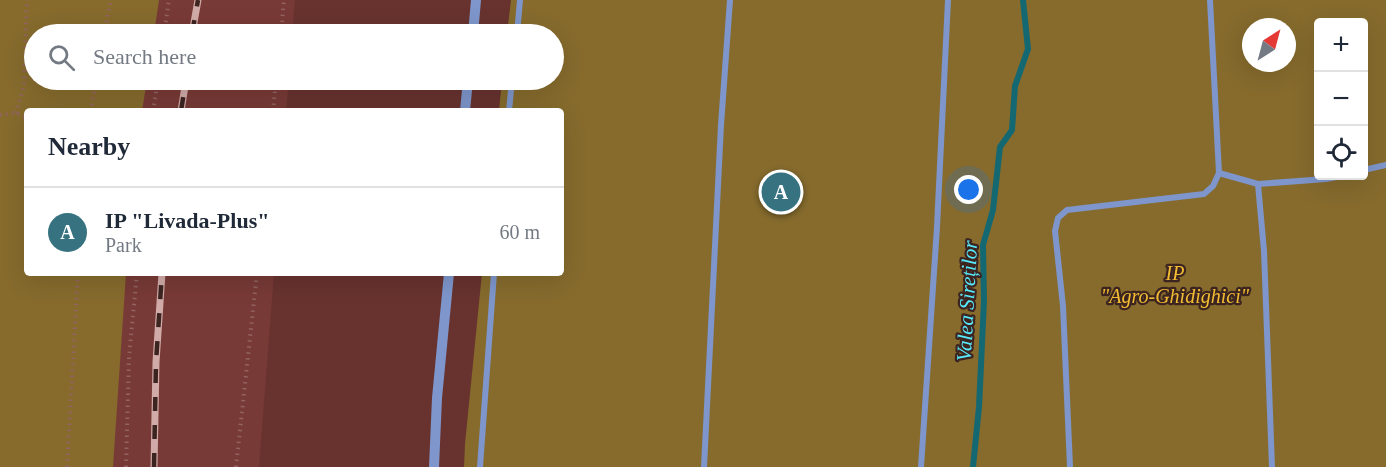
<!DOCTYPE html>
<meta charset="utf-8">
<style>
body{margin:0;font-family:"Times New Roman",serif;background:#f2f2f3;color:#1f2937}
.controls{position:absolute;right:18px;top:18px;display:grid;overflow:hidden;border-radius:6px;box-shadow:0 6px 24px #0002}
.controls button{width:54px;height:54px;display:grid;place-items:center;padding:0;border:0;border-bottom:2px solid #e0e1e3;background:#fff;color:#1f2937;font:30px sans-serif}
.compass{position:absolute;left:1242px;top:18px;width:54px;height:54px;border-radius:50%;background:#fff;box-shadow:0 6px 24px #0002;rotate:36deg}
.you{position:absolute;left:969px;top:190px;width:21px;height:21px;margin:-15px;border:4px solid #fff;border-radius:50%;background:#1a73e8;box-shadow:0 0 0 9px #1a73e833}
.badge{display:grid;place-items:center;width:39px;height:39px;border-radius:50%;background:#367280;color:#fff;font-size:20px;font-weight:700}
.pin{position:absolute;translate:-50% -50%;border:3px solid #fff;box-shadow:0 2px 6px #0006}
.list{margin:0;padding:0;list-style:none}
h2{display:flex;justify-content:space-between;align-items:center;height:78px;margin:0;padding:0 24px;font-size:26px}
h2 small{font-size:20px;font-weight:400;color:#747a83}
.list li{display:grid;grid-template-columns:39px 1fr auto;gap:18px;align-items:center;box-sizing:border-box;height:90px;padding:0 24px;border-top:2px solid #e0e1e3}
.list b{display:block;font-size:22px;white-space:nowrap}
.list p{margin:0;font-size:20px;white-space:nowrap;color:#747a83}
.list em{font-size:20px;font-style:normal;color:#747a83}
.icon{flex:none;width:33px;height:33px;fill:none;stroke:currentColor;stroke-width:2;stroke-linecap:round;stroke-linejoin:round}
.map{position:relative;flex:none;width:1386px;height:467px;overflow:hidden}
.search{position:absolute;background:#fff;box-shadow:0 6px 24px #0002;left:24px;top:24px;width:540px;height:66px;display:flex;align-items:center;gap:15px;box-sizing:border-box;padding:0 21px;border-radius:33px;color:#747a83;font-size:22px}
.panel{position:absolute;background:#fff;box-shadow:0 6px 24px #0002;left:24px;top:108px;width:540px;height:168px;border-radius:6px}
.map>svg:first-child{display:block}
</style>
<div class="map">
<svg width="1386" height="467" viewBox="0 0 1386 467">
<rect width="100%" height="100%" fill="#68332f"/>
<g fill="#783a36">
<path d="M120 0H295L292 34H115Z"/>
<path d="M108 80H289L286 111H103Z"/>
<path d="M86 273H274L259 467H79Z"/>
</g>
<g fill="#866b2d" fill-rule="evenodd">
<path d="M0 0H159L154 34H34V80H147L142 111H27V273H126L113 467H0Z"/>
<path d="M511 0H1386V467H464L465 444 482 273H561V111H499L502 80H554V34H507ZM1318 22H1364V176H1318ZM1251 27H1287V63H1251Z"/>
</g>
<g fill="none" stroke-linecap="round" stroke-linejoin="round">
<path stroke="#146871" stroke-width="6" d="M973 467 979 407 984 301 983 245 993 210 1000 147 1012 130 1015 86 1028 49 1023 0"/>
<g stroke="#926360" stroke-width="4" stroke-dasharray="1.5 4.5" stroke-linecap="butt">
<path d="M104 34 111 0"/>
<path d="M164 34 169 0"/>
<path d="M281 34 284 0"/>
<path d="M91 111 96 80"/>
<path d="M153 111 158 80"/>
<path d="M273 111 276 80"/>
<path d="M16 113 24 85 27 0"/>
<path d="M0 115 16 113 27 118"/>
<path d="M67 467 78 273"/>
<path d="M126 467 129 357 137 273"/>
<path d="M236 467 257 273"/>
</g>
<g stroke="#7e96cb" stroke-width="6">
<path d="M517 34 520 0"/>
<path d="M509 111 512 80"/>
<path d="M1364 170 1386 165"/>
<path d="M1219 173 1258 184 1326 179 1342 176"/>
<path d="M1258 184 1264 251 1272 467"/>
<path d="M480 467 494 273"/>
<path d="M704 467 721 125 730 0"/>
<path d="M921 467 937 227 948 0"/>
<path d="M1070 467 1063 306 1055 231 1058 218 1067 210 1204 194 1213 186 1219 173 1210 0"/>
</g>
<g stroke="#7e96cb" stroke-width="10">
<path d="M473 34 476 0"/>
<path d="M465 111 468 80"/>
<path d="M434 467 437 398 449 273"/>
</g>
<defs>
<g id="rail">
<path d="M192 34 198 0"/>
<path d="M181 111 186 80"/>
<path d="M154 467 156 362 162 273"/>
</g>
</defs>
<use href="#rail" stroke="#d1aba8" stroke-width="7"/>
<use href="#rail" stroke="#3c2421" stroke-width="4.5" stroke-dasharray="14" stroke-linecap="butt"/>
</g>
<g text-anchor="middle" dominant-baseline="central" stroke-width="4.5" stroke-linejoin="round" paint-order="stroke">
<g font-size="20" font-style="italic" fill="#f3bd32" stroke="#3c2421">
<text x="1175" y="273">IP<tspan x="1175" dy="23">"Agro-Ghidighici"</tspan></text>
</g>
<g font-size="21" font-style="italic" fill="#57eafa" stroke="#3c2421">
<text transform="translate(967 301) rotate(-87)">Valea Sireților</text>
</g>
</g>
</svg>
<div class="controls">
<button>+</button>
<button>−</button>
<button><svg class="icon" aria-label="locate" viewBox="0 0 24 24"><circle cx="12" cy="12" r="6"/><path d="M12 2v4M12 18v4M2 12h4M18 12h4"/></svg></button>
</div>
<svg class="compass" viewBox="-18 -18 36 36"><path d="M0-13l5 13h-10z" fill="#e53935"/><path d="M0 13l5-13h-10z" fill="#747a83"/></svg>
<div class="you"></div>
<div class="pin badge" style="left:781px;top:192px">A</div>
<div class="search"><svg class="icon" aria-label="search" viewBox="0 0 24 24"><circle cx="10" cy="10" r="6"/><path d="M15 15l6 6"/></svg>Search here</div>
<section class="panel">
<h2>Nearby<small></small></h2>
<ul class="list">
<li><span class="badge">A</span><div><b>IP &quot;Livada-Plus&quot;</b><p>Park</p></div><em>60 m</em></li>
</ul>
</section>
</div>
